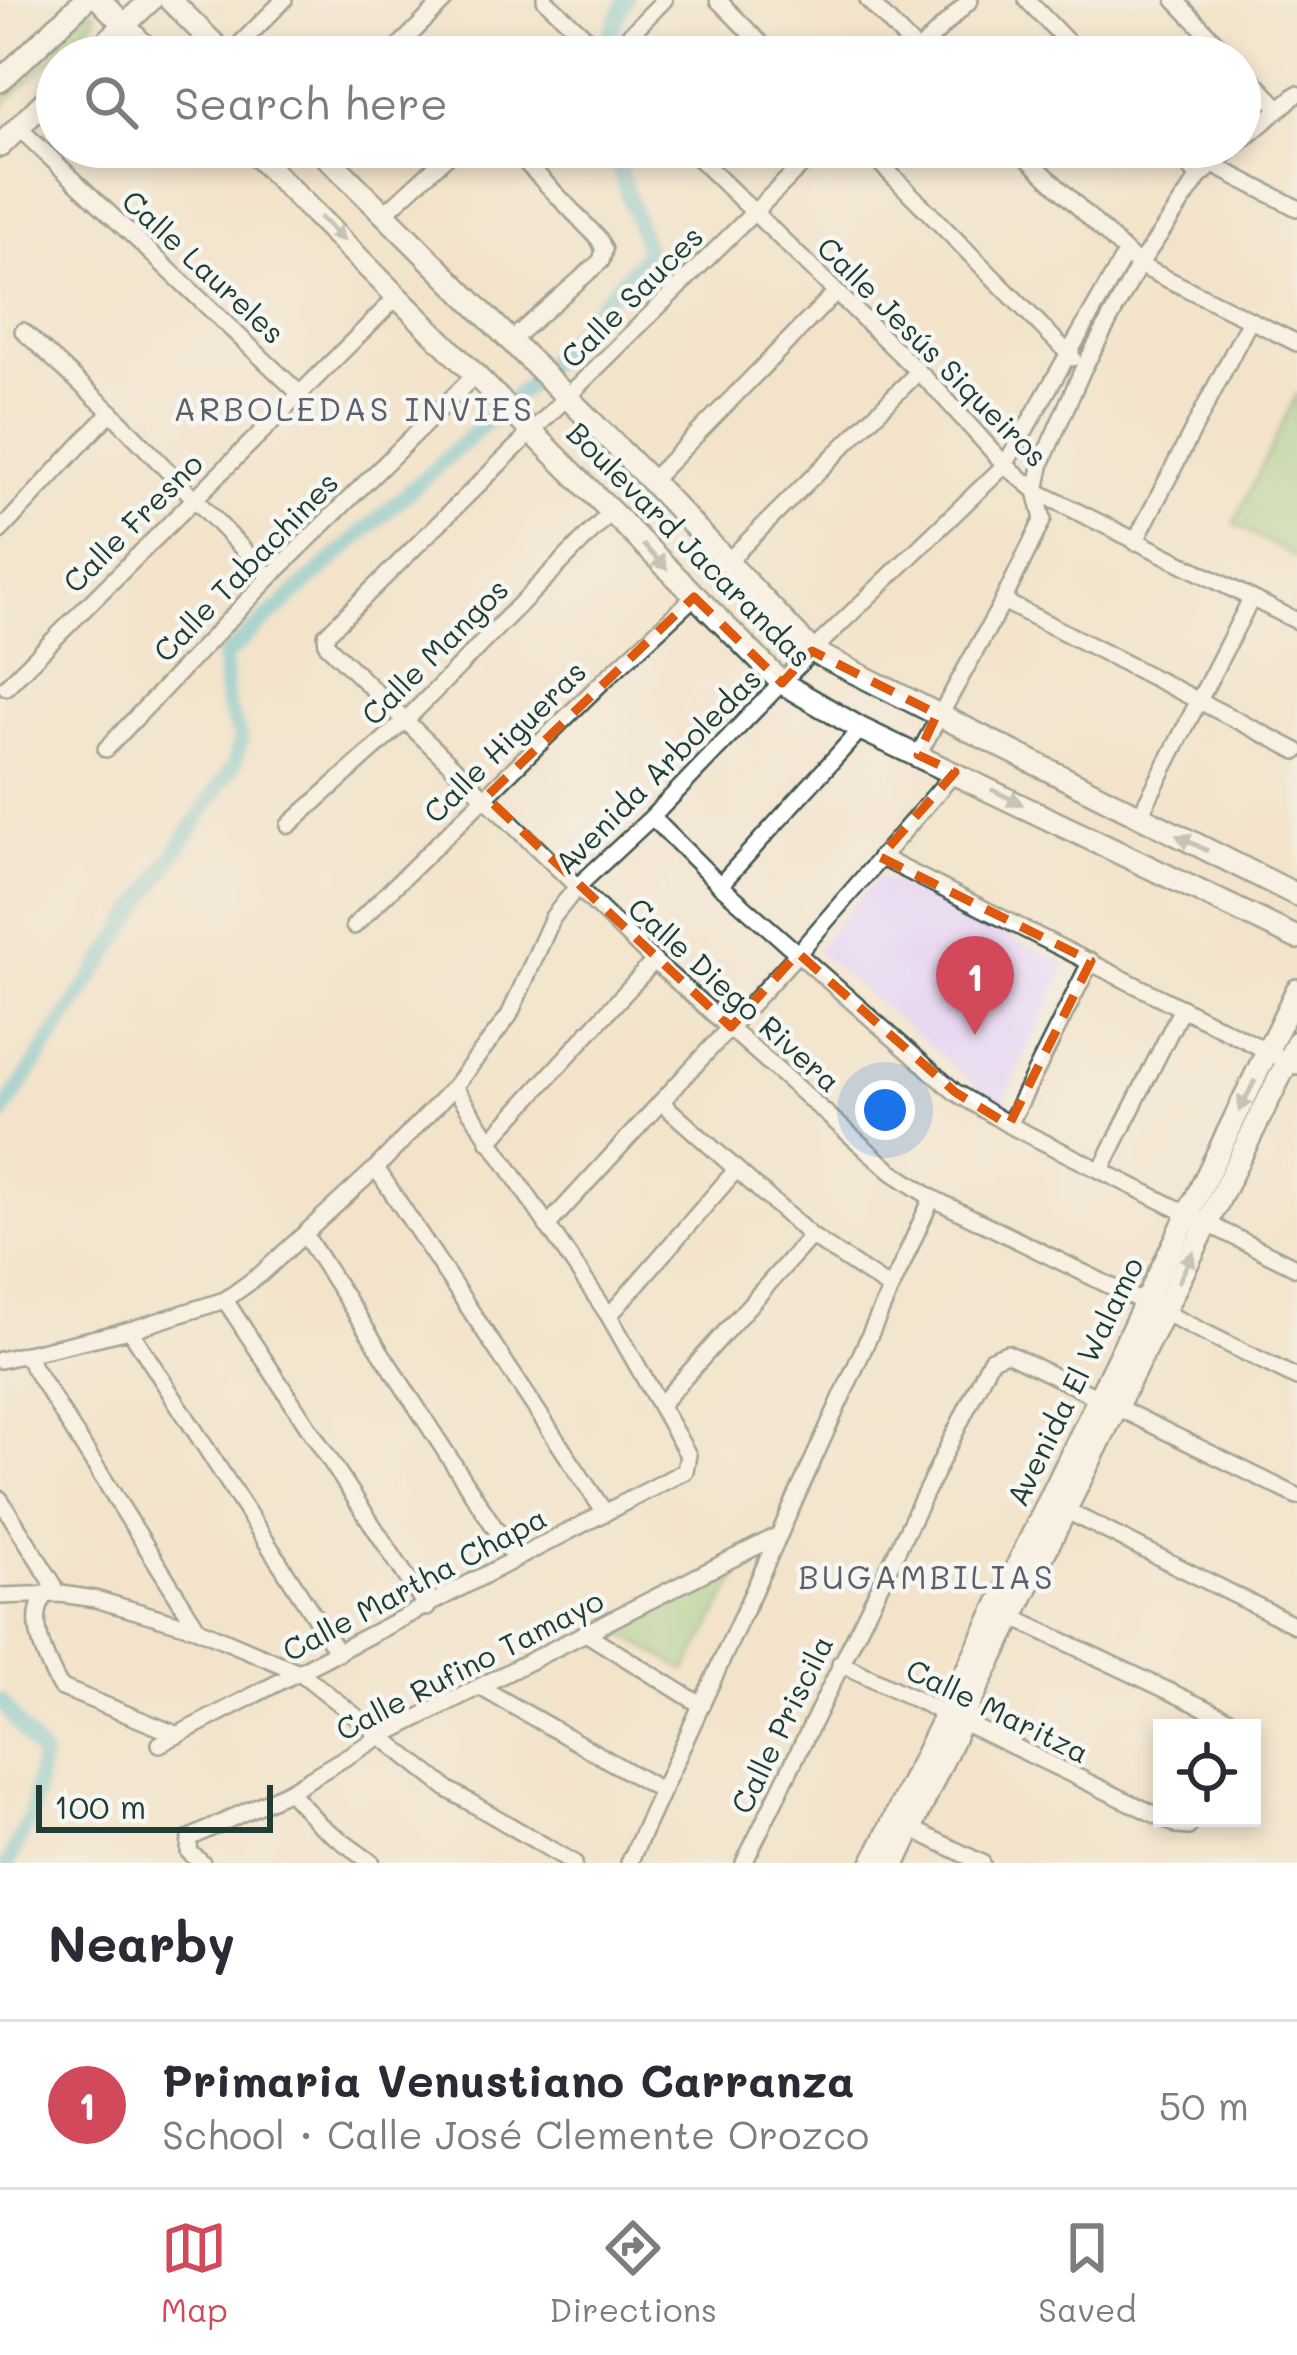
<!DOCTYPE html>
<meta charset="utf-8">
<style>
body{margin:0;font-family:Mali,sans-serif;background:#f7f7f7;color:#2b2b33}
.controls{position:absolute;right:36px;bottom:36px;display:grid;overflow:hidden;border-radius:0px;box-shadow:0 6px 18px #0003}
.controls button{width:108px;height:108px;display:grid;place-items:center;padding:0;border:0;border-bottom:3px solid #e1e1e2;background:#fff;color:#2b2b33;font:60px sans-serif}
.scale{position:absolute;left:36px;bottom:30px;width:237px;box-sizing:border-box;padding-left:12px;border:6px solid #1f3d34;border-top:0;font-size:33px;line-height:42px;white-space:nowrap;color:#1f3d34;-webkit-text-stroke:9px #f6f6f2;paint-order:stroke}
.you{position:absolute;left:885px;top:1110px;width:42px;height:42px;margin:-30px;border:9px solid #fff;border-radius:50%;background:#1a73e8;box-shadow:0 0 0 18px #1a73e833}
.badge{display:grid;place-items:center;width:78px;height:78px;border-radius:50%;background:#d1495b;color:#fff;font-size:39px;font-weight:700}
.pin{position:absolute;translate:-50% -99px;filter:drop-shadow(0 3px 6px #0008)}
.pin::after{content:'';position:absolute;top:63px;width:42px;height:36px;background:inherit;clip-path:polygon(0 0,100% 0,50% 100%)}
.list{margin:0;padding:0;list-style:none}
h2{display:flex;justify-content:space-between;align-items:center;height:156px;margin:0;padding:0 48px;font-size:51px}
h2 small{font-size:39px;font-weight:400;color:#7c7c81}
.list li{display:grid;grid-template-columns:78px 1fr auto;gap:36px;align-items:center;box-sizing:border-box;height:168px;padding:0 48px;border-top:3px solid #e1e1e2}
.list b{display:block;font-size:45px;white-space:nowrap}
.list p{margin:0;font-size:39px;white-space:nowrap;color:#7c7c81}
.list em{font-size:39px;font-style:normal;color:#7c7c81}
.icon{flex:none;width:66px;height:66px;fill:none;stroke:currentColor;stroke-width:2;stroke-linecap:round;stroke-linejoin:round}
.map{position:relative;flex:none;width:1297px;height:1863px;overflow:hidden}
.search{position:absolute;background:#fff;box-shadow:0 6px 18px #0003;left:36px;right:36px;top:36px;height:132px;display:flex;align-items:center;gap:30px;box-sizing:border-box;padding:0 42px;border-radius:66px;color:#7c7c81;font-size:45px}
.sheet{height:324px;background:#fff}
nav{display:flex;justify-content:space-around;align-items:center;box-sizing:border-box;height:168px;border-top:3px solid #e1e1e2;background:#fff;font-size:33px;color:#7c7c81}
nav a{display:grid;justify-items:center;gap:6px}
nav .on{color:#d1495b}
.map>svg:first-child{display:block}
</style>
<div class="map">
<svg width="1297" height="1863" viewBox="0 0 1297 1863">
<defs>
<pattern id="grass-tufts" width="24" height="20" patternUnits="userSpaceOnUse" patternTransform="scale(3)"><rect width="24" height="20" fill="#8dcc82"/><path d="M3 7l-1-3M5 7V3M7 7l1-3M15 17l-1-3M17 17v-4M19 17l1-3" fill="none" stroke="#73a76b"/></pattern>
</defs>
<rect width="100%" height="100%" fill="#f6f6f2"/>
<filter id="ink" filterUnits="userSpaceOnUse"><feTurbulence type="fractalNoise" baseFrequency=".00833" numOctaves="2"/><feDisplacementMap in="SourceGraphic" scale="24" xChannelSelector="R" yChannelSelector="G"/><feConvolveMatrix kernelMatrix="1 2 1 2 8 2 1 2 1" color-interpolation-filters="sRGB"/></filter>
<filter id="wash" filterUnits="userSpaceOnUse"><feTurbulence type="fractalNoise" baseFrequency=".004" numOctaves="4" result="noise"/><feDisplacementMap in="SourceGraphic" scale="48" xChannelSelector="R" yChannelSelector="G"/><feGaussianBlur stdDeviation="2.7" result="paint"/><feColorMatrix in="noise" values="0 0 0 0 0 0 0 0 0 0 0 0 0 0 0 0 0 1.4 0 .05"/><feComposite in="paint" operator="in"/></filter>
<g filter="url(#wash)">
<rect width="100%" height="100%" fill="#f3e3cb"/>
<path fill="#e6d2f0" d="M879 876 1067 964 1001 1106 815 950Z"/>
<path fill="url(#grass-tufts)" stroke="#56845b" stroke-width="3" d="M86 6 96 13 93 22 4 104 0 113V90Z"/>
<g fill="#8dcc82" stroke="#56845b" stroke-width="3">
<path d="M1297 393V559L1234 524Z"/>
<path d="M746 1562 686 1671 615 1629Z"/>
</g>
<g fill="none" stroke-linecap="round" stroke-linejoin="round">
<g stroke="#56c0d3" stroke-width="16">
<path d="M599 57 626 0"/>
<path d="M0 1117 234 764 241 739 226 702 224 657 527 386 647 252 612 147"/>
<path d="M0 1700 42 1756 31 1816 8 1863"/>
</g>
</g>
</g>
<g filter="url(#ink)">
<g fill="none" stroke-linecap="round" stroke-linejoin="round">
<defs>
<g id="street">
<path d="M545 0 607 57"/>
<path d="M718 0 774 57"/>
<path d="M868 0 923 57"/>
<path d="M1027 0 1082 57"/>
<path d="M1175 0 1230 57"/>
<path d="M227 57 284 0"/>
<path d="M388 57 445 0"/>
<path d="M552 57 579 31"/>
<path d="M608 57 664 0"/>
<path d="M912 57 970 0"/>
<path d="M1240 67 1279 108"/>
<path d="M19 128 300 394"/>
<path d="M1240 142 1297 94"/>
<path d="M687 147 939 392 1005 465 1036 491 1297 621"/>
<path d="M820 147 334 627 326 635 327 645 654 961 892 1172 932 1198 1297 1378"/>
<path d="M864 147 1073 358"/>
<path d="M1016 147 1139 265 1297 343"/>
<path d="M1169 147 1199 177"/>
<path d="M1213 165 1297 208"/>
<path d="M383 215 457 147"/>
<path d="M23 331 111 412 270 577"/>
<path d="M509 342 601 261 604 250 599 239 511 147"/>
<path d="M651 481 835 293"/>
<path d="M0 531 111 412"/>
<path d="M1135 542 1250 320"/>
<path d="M727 562 918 372"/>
<path d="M1003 601 1297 751"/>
<path d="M6 687 399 295"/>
<path d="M106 749 270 577 477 373"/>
<path d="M918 755 1003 601 1043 519 1036 491 1042 462 1083 369 1139 265 1199 177 1234 147"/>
<path d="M652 817 720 885 955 1092 1009 1125 1297 1268"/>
<path d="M1139 817 1251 599"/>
<path d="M289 825 407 719 612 511"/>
<path d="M880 857 1297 1066"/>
<path d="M720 885 861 729"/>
<path d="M354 926 598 686 694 597"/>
<path d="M661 1102 811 1236 888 1287"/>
<path d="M1009 1125 1091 961"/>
<path d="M489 1142 654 961"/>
<path d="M376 1168 605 1513"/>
<path d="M1101 1170 1182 1008"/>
<path d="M547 1226 798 953 955 772"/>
<path d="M305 1235 515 1559"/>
<path d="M225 1300 427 1608"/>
<path d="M609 1316 736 1170"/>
<path d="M130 1330 338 1653"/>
<path d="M25 1354 198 1629"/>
<path d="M0 1360 130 1330 225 1300 261 1274 376 1168 454 1087 509 1016 553 917 577 887 652 817 812 651 1005 465 1126 253"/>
<path d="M661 1404 811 1236"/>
<path d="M0 1499 54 1585C50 1590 45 1595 42 1601 29 1625 48 1665 60 1687L178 1735"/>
<path d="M1057 1506 1297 1626"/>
<path d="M0 1596 61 1594 95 1599 198 1629 301 1673 449 1790 574 1863"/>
<path d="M1008 1615 1230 1720 1235 1728"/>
<path d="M587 1634 701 1705"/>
<path d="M840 1663 1179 1826 1188 1827 1196 1818"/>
<path d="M480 1687 662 1791"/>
<path d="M160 1744 685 1471 688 1455 609 1316 454 1087"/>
<path d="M289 1791 320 1825 372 1863"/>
<path d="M904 1825 982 1863"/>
<path d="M202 1863 189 1852 190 1838 289 1791 378 1738 779 1535 932 1198"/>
<path d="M629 1863 779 1535"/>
<path d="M744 1863 991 1359 1007 1353 1297 1496"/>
</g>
<g id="secondary">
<path d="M100 0 155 57"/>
<path d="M170 0 227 57"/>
<path d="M90 57 151 0"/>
<path d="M0 81 85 0"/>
<path d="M0 146 57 89"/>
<path d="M248 147 782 683 861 729 1297 938"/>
<path d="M317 147 651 481 812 651 1297 895"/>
<path d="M873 1863 1297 990"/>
<path d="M895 1863 960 1723 1297 1042"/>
</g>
</defs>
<use href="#street" stroke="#3f564b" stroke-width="20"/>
<use href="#secondary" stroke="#3f564b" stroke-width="26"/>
<use href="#street" stroke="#fff" stroke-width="15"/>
<use href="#secondary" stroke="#fff" stroke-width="21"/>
</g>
<defs><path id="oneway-solid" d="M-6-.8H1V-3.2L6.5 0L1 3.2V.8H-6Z" transform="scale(3)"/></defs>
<g fill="#8f9e9a">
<use href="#oneway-solid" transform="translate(332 229) rotate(44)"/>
<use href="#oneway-solid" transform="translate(655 557) rotate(46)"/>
<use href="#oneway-solid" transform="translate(1007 797) rotate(26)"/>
<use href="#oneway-solid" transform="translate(1192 843) rotate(-153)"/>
<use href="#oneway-solid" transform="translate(1247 1096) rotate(117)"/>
<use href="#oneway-solid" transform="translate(1186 1267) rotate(-64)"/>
</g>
</g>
<path d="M0 0H1297V1863H0ZM694 597 782 683 812 651 937 714 918 755 955 772 880 857 1091 961 1009 1125 955 1092 798 953 731 1027 486 797Z" fill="#f3e3cb" fill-opacity=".55" fill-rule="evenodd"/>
<path fill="none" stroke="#de580e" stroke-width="9" stroke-dasharray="24 15" stroke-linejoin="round" d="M694 597 782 683 812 651 937 714 918 755 955 772 880 857 1091 961 1009 1125 955 1092 798 953 731 1027 486 797Z"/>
<g text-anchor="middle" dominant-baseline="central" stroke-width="9" stroke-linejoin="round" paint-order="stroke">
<g font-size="30" fill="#1f3d34" stroke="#f6f6f2">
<text transform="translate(204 266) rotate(43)">Calle Laureles</text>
<text transform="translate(631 296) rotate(-45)">Calle Sauces</text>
<text transform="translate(933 351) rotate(45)">Calle Jesús Siqueiros</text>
<text transform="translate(132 522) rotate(-45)">Calle Fresno</text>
<text transform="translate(690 544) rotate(45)">Boulevard Jacarandas</text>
<text transform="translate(245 566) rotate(-46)">Calle Tabachines</text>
<text transform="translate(434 651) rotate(-45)">Calle Mangos</text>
<text transform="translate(504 741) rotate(-45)">Calle Higueras</text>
<text transform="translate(657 770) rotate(-45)">Avenida Arboledas</text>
<text transform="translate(735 994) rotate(42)">Calle Diego Rivera</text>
<text transform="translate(1074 1381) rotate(-64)">Avenida El Walamo</text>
<text transform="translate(414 1583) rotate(-28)">Calle Martha Chapa</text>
<text transform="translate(469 1664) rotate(-27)">Calle Rufino Tamayo</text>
<text transform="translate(998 1710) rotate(26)">Calle Maritza</text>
<text transform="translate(781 1724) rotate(-64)">Calle Priscila</text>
</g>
<g font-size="33" letter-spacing="3" fill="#5d6068" stroke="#f6f6f2">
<text x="354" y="407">ARBOLEDAS INVIES</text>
<text x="927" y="1575">BUGAMBILIAS</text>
</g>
</g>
</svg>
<div class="controls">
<button><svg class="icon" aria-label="locate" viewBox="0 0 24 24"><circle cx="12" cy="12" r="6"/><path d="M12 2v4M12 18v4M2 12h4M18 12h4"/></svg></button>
</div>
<div class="scale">100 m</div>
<div class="you"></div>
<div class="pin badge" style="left:975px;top:1035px">1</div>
<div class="search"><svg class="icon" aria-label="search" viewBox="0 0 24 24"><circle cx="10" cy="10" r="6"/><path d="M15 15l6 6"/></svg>Search here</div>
</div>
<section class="sheet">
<h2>Nearby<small></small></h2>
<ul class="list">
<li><span class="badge">1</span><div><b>Primaria Venustiano Carranza</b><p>School · Calle José Clemente Orozco</p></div><em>50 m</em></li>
</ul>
</section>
<nav>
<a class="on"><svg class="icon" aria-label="map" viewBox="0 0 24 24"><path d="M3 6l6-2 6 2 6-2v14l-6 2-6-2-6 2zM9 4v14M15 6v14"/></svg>Map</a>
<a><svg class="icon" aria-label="directions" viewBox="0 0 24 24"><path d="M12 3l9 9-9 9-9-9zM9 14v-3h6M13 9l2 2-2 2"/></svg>Directions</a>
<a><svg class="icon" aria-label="saved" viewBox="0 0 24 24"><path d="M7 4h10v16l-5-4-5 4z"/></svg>Saved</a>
</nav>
